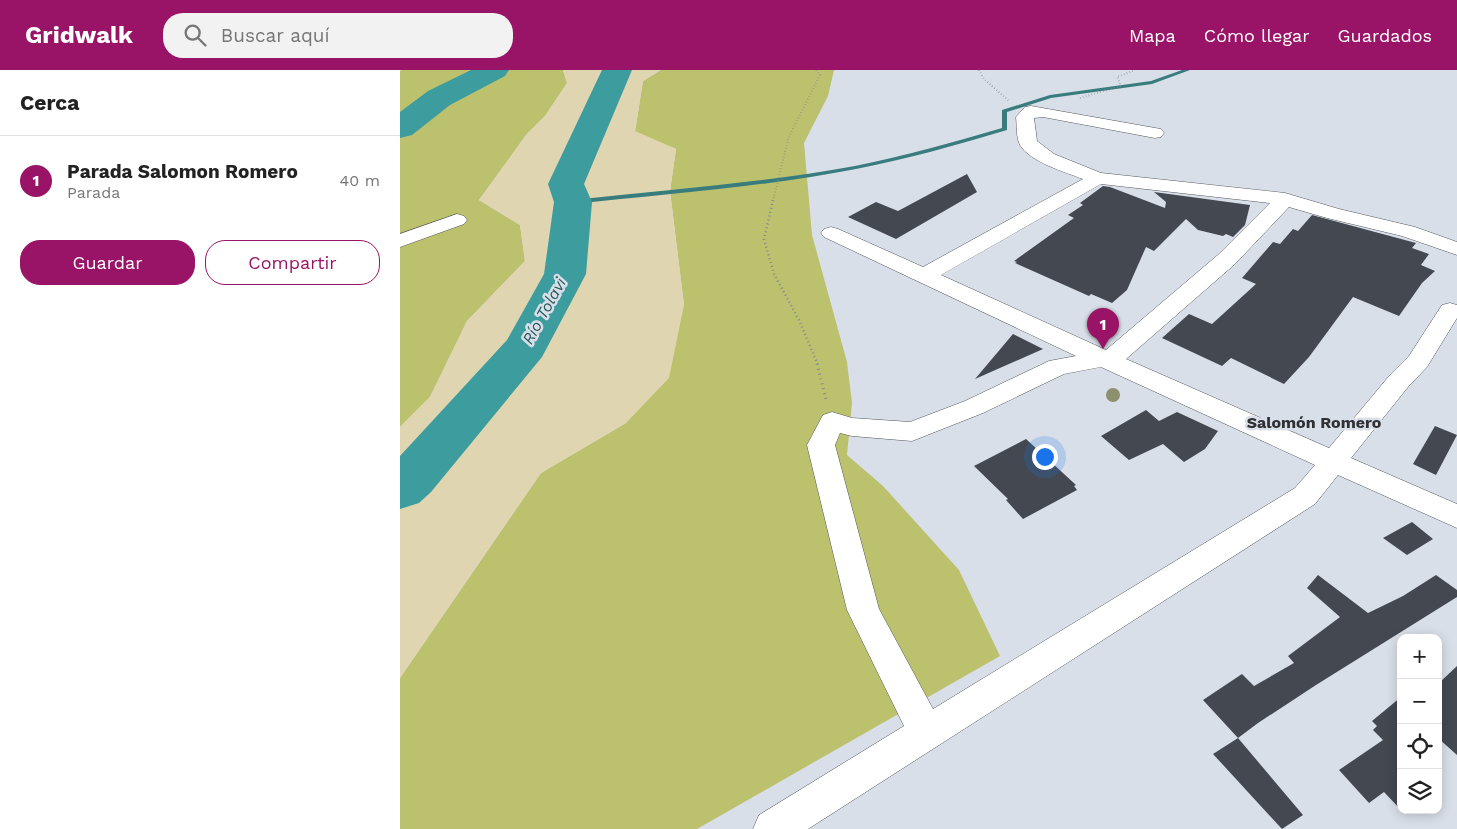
<!DOCTYPE html>
<html lang="es">
<meta charset="utf-8">
<style>
body{margin:0;font-family:"Work Sans",sans-serif;background:#f2f2f2;color:#222}
.controls{position:absolute;right:15px;bottom:15px;display:grid;overflow:hidden;border-radius:10px;box-shadow:0 2px 12px #0003}
.controls button{width:45px;height:45px;display:grid;place-items:center;padding:0;border:0;border-bottom:1px solid #e0e0e0;background:#fff;color:#222;font:25px sans-serif}
.you{position:absolute;left:644px;top:386px;width:18px;height:18px;margin:-12px;border:4px solid #fff;border-radius:50%;background:#1a73e8;box-shadow:0 0 0 8px #1a73e833}
.badge{display:grid;place-items:center;width:32px;height:32px;border-radius:50%;background:#991367;color:#fff;font-size:16px;font-weight:700}
.pin{position:absolute;translate:-50% -41px;filter:drop-shadow(0 1px 2px #0008)}
.pin::after{content:'';position:absolute;top:26px;width:18px;height:15px;background:inherit;clip-path:polygon(0 0,100% 0,50% 100%)}
.list{margin:0;padding:0;list-style:none}
h2{display:flex;justify-content:space-between;align-items:center;height:65px;margin:0;padding:0 20px;font-size:21px}
h2 small{font-size:16px;font-weight:400;color:#767676}
.list li{display:grid;grid-template-columns:32px 1fr auto;gap:15px;align-items:center;box-sizing:border-box;height:90px;padding:0 20px;border-top:1px solid #e0e0e0}
.list b{display:block;font-size:19px;white-space:nowrap}
.list p{margin:0;font-size:16px;white-space:nowrap;color:#767676}
.list em{font-size:16px;font-style:normal;color:#767676}
.actions{display:flex;gap:10px;padding:15px 20px}
.actions a{flex:1;padding:11px 0;border:1px solid #991367;border-radius:20px;text-align:center;font-size:18px;color:#991367}
.actions .main{background:#991367;color:#fff}
.icon{flex:none;width:28px;height:28px;fill:none;stroke:currentColor;stroke-width:2;stroke-linecap:round;stroke-linejoin:round}
.map{position:relative;flex:none;width:1057px;height:759px;overflow:hidden}
header{display:flex;align-items:center;gap:30px;box-sizing:border-box;height:70px;padding:0 25px;background:#991367;color:#fff}
header strong{font-size:24px}
nav{display:flex;gap:28px;margin-inline-start:auto;font-size:18px}
.search{width:350px;height:45px;background:#f2f2f2;display:flex;align-items:center;gap:12px;box-sizing:border-box;padding:0 18px;border-radius:20px;color:#767676;font-size:19px}
main{display:flex}
aside{flex:1;background:#fff}
.map>svg:first-child{display:block}
</style>
<header>
<strong>Gridwalk</strong>
<div class="search"><svg class="icon" aria-label="search" viewBox="0 0 24 24"><circle cx="10" cy="10" r="6"/><path d="M15 15l6 6"/></svg>Buscar aquí</div>
<nav><a>Mapa</a><a>Cómo llegar</a><a>Guardados</a></nav>
</header>
<main>
<aside>
<h2>Cerca<small></small></h2>
<ul class="list">
<li><span class="badge">1</span><div><b>Parada Salomon Romero</b><p>Parada</p></div><em>40 m</em></li>
</ul>
<div class="actions"><a class="main">Guardar</a><a>Compartir</a></div>
</aside>
<div class="map">
<svg width="1057" height="759" viewBox="0 0 1057 759">
<rect width="100%" height="100%" fill="#d9dfe8"/>
<g fill="#bcc16e">
<path d="M2 0H163L167 13 145 46 126 65 79 130 120 155 125 191 67 251 30 327 0 357V1Z"/>
<path d="M261 0H434L428 26 404 73 412 165 447 292 452 333 447 385 483 416 559 500 600 586 297 759H0V608L141 403 226 353 284 235 270 121 276 79 235 62 243 11Z"/>
</g>
<path fill="#dfd5b0" d="M163 0H261L243 11 235 61 276 79 270 121 284 235 269 308 226 353 141 403 0 608V357L30 327 67 251 125 191 120 155 79 130 126 65 145 46 167 13Z"/>
<g fill="none" stroke-linecap="round" stroke-linejoin="round">
<path fill="#387c7e" fill-rule="evenodd" d="M782 0H790L752 14 651 28 607 42V60C557 75 507 89 456 99 363 117 267 124 173 134L170 132 173 130C267 120 362 113 455 96 505 86 554 72 602 58V40L650 25 751 11Z"/>
<g fill="#3d9c9d" fill-rule="evenodd">
<path d="M71 0H109L105 6 50 35 12 65 0 68V42L28 21Z"/>
<path d="M202 0H232L184 114 192 132 186 204 142 287 31 422 19 433 0 439V386L107 270 144 204 154 132 148 114Z"/>
</g>
</g>
<g fill="#444951">
<path d="M567 104 577 122 496 169 448 147 476 132 498 141Z"/>
<path d="M703 116 710 117 765 138 766 132 754 122 850 135 845 155 833 167 826 164 823 166 798 160 786 149 754 181 746 177 727 220 712 233 691 224 689 226 615 193 617 192 614 191 674 148 668 145 683 135 680 133Z"/>
<path d="M912 145 1016 173 1012 178 1029 184 1021 195 1035 201 1022 213 999 246 953 227 909 287 884 314 831 288 822 296 762 268 789 244 812 254 856 214 842 208 873 172 880 174 893 159 898 161Z"/>
<path d="M613 264 643 279 575 309Z"/>
<path d="M746 340 759 351 777 342 818 361 805 379 784 392 763 374 729 390 701 366Z"/>
<path d="M1035 356 1057 365 1036 405 1013 394Z"/>
<path d="M626 369 676 415 674 416 677 420 623 449 606 430 608 429 574 396Z"/>
<path d="M1012 452 1033 469 1007 485 983 468Z"/>
<path d="M918 505 968 543 1003 526 1036 505 1057 520V527L916 615 858 653 838 668 803 630 842 604 854 616 894 593 888 586 940 547 907 518Z"/>
<path d="M1057 596V685L1038 668V614Z"/>
<path d="M1001 627V740L984 722 969 733 939 700 983 670 973 660 977 656 972 651Z"/>
<path d="M838 668 903 745 882 759 813 684Z"/>
</g>
<g fill="none" stroke-linecap="round" stroke-linejoin="round">
<defs>
<g id="street">
<path d="M631 36 755 58 761 59 764 63 761 67 755 68 643 47 634 48 637 71 654 84 701 103 885 123 939 139 1015 157 1057 172V185L1002 166 927 148 889 137 835 194 726 289 929 378 990 305 1009 286 1042 235 1050 233 1057 235V248L1027 297 1008 317 951 388 1057 434V458L938 405 915 434 408 759H353L359 745 504 656 447 540 407 375 423 345 432 342 452 348 510 352 565 331 649 291 676 286 424 167 421 163 424 159 431 157 438 159 523 197 683 109C665 102 630 92 620 75 616 68 617 55 616 47L625 37ZM701 114 870 133 819 184 706 280 541 205ZM701 297 915 395 895 418 533 639 479 539 435 375 440 363 452 366 512 371 583 343 664 304Z"/>
<path d="M57 144 64 146 67 150 64 154 0 177V164Z"/>
</g>
</defs>
<use href="#street" stroke="#52565e" stroke-width="1"/>
<g stroke="#868a90" stroke-width="2" stroke-dasharray="0.5 2.5" stroke-linecap="butt">
<path d="M579 0 584 9 610 32"/>
<path d="M680 28 721 16 717 7 735 0"/>
<path d="M373 131 388 69 420 5 416 0"/>
</g>
<path stroke="#868a90" stroke-width="2.5" stroke-dasharray="1 3" stroke-linecap="butt" d="M373 130 364 169 374 204 399 250 418 295"/>
<path stroke="#868a90" stroke-width="3" stroke-dasharray="1 4" stroke-linecap="butt" d="M417 294 426 329"/>
<use href="#street" fill="#fff" fill-rule="evenodd"/>
</g>
<circle fill="#8c906f" cx="713" cy="325" r="7"/>
<g text-anchor="middle" dominant-baseline="central" stroke-width="5" stroke-linejoin="round" paint-order="stroke">
<g font-size="16" font-style="italic" fill="#235959" stroke="#d9dfe8">
<text transform="translate(144 241) rotate(-61)">Río Tolavi</text>
</g>
<g font-size="16" font-weight="bold" fill="#2e3034" stroke="#d9dfe8">
<text x="914" y="352">Salomón Romero</text>
</g>
</g>
</svg>
<div class="controls">
<button>+</button>
<button>−</button>
<button><svg class="icon" aria-label="locate" viewBox="0 0 24 24"><circle cx="12" cy="12" r="6"/><path d="M12 2v4M12 18v4M2 12h4M18 12h4"/></svg></button>
<button><svg class="icon" aria-label="layers" viewBox="0 0 24 24"><path d="M12 4l9 5-9 5-9-5zM3 14l9 5 9-5"/></svg></button>
</div>
<div class="you"></div>
<div class="pin badge" style="left:703px;top:279px">1</div>
</div>
</main>
